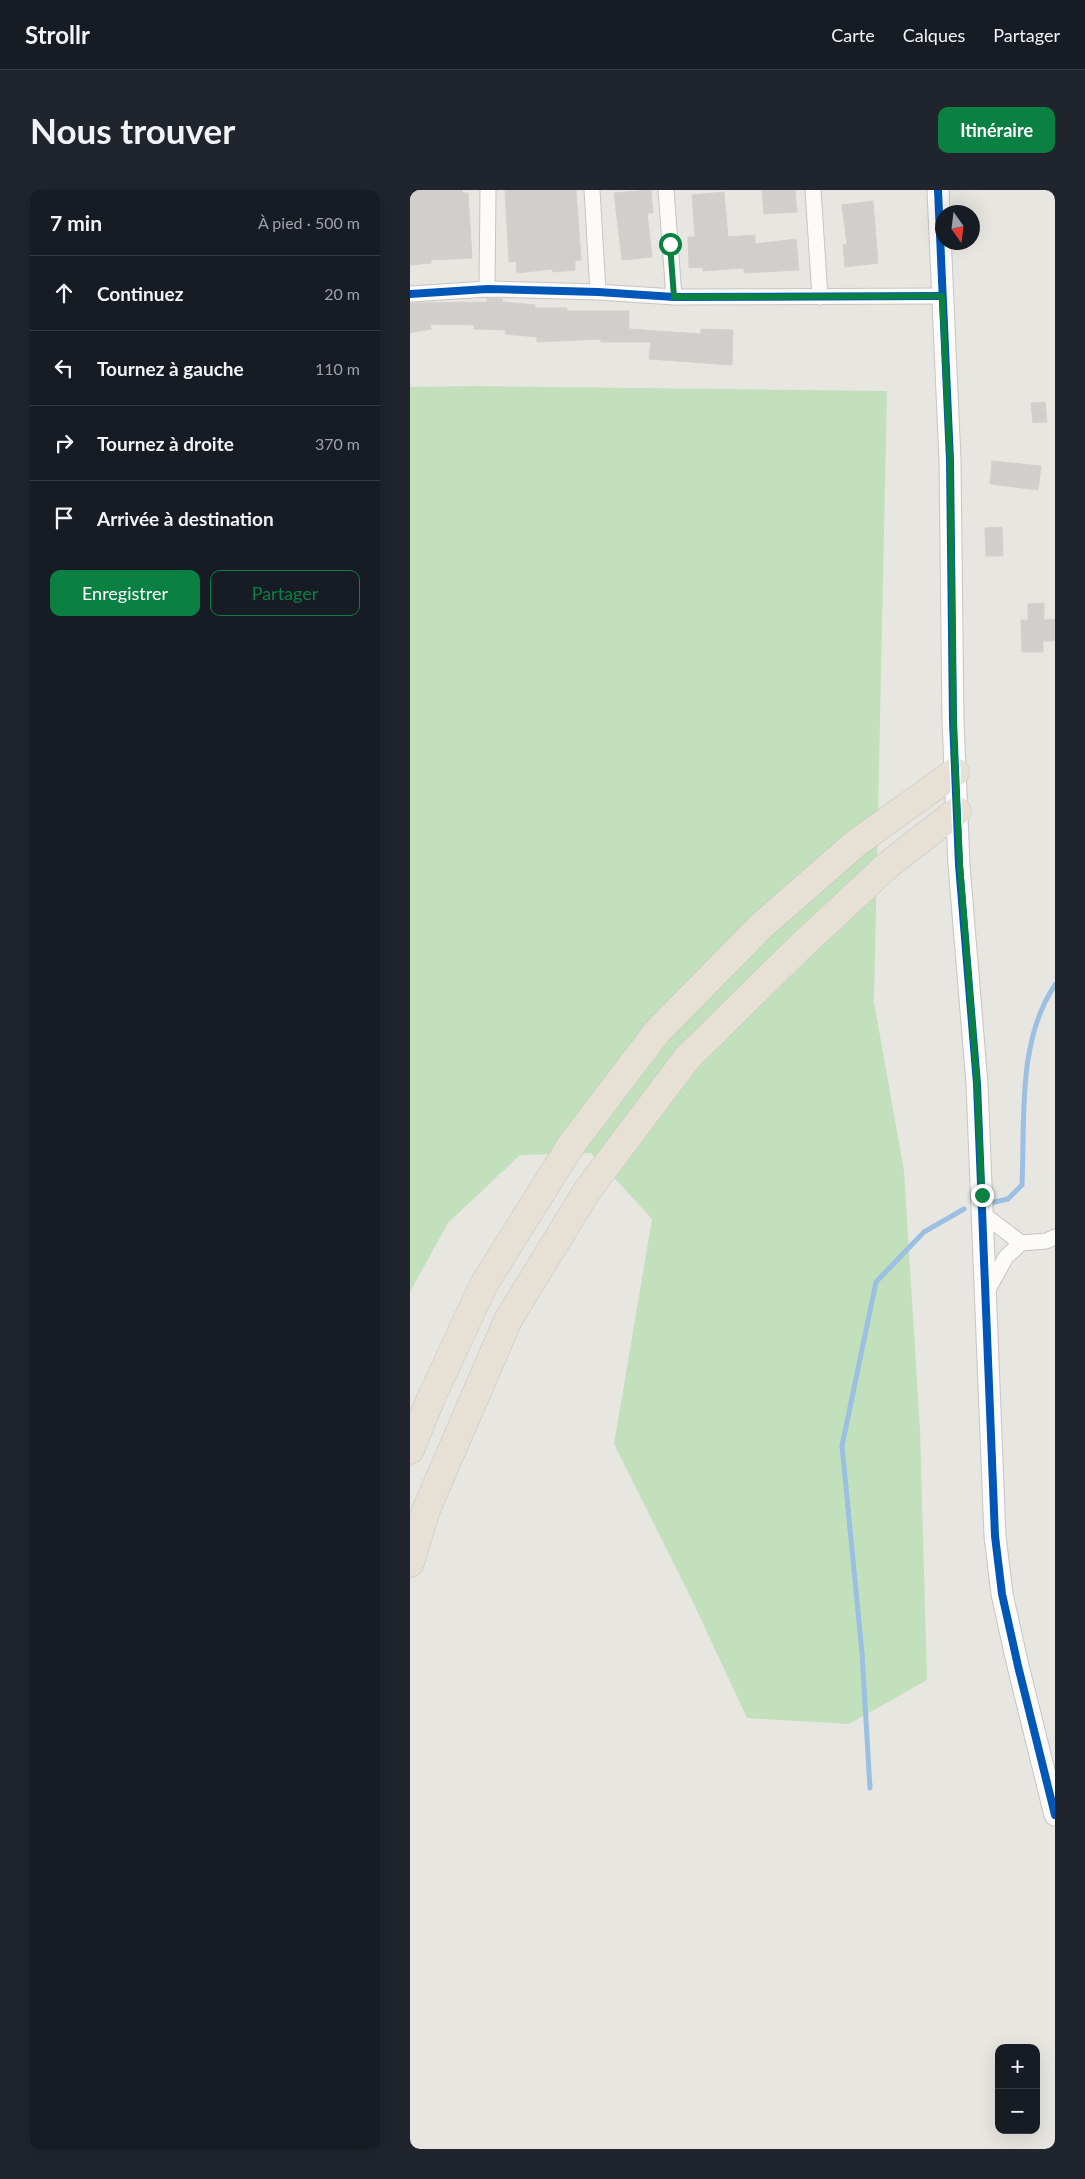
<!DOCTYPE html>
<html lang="fr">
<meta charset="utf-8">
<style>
body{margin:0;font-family:Lato,sans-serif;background:#20242c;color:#f1f3f6}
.controls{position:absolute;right:15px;bottom:15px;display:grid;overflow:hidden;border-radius:10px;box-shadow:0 5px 20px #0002}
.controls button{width:45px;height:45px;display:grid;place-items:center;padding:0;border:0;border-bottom:1px solid #363941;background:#171b24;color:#f1f3f6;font:25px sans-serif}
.compass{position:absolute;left:525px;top:15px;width:45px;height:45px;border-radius:50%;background:#171b24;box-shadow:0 5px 20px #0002;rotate:166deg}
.stop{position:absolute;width:15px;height:15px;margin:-11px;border:4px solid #0b8043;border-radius:50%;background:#fff}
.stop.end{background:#0b8043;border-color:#fff;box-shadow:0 1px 5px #0008}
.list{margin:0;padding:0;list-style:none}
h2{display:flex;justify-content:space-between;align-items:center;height:65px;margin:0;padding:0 20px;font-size:21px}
h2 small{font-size:16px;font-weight:400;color:#9ea1a6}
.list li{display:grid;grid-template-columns:32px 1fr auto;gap:15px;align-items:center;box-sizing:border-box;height:75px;padding:0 20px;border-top:1px solid #363941}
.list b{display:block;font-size:19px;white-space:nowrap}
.list em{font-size:16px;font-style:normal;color:#9ea1a6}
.actions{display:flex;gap:10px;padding:15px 20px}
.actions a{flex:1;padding:11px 0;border:1px solid #0b8043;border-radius:10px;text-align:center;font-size:18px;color:#0b8043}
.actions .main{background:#0b8043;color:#fff}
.icon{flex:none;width:28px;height:28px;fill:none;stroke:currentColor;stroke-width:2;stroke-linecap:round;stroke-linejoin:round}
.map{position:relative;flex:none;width:645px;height:1959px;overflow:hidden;border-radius:10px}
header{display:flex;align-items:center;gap:30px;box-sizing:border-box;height:70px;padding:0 25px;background:#171b24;border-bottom:1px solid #363941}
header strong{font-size:24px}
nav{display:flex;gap:28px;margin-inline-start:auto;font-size:18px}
.intro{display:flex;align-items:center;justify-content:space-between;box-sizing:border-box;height:120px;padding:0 30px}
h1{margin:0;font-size:35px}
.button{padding:12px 22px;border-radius:10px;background:#0b8043;color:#fff;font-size:18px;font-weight:700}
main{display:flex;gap:30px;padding:0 30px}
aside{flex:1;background:#171b24;border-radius:10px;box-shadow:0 5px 20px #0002}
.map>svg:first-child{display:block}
</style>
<header>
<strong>Strollr</strong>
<nav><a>Carte</a><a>Calques</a><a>Partager</a></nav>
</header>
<div class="intro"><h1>Nous trouver</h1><a class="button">Itinéraire</a></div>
<main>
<aside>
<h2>7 min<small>À pied · 500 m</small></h2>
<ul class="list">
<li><svg class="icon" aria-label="ahead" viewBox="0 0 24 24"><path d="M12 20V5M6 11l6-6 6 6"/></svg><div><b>Continuez</b></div><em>20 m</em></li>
<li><svg class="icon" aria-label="left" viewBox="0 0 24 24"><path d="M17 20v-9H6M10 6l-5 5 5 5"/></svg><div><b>Tournez à gauche</b></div><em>110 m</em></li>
<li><svg class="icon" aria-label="right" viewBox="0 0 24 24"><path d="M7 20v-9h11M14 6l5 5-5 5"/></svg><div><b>Tournez à droite</b></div><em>370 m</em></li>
<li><svg class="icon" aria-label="arrive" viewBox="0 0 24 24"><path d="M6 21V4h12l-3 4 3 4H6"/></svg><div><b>Arrivée à destination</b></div></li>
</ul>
<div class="actions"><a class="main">Enregistrer</a><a>Partager</a></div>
</aside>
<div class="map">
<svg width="645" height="1959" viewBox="0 0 645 1959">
<rect width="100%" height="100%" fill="#e8e6e0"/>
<path fill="#c3e0bc" d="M67 196 477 201 464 812 494 981 510 1239 517 1490 439 1534 337 1528 281 1408 204 1254 242 1029 181 963 110 965 38 1033 0 1102V197Z"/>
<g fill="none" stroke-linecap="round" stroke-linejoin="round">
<g stroke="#9bc0e2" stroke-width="5">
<path d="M580 1013 598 1009 612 995C615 929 607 851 645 795"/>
<path d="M460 1598 452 1463 432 1256 466 1092 514 1042 554 1019"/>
</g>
</g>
<g fill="#d1cfcb" stroke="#d3d1cc">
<path d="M0 0H52L53 3H58L62 68 21 70V73L0 75Z"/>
<path d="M95 0H166L171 70 165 71V80L143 82 142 79 107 83 106 71 99 72Z"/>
<path d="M241 0 243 23H237L242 67 212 70 204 3Z"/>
<path d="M352 0H385L387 22 354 24Z"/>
<path d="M314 2 318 47 345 45V54L386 49 389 80 334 83V78L293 81V77L279 78 278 47H285L282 5Z"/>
<path d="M463 11 468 73 435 77 433 55 437 54 432 15Z"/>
<path d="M77 108 93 109 92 112 125 115V118H157V121H219V139L291 144V139L323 140 322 175 239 169 241 152H191V149L127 152V147L95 144 96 140 64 139V135L20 134 21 139 0 143V113L77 112Z"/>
<path d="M635 212 637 232 623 233 621 213Z"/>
<path d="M582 271 631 276 628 300 580 294Z"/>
<path d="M592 337 593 366H576L575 338Z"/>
<path d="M634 413V430L645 429V451H633V462H612L611 430H618V414Z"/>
</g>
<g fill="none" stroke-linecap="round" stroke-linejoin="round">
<defs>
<g id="street">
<path d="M182 0 188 102"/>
<path d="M256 0 264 107"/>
<path d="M403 0 410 107"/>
<path d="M77 99 78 0"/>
<path d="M0 104 77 99 188 102 264 107 532 106"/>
<path d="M573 1024 611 1053 636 1051 645 1047"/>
<path d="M577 1101 596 1067 611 1053"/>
</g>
<path id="secondary" d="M528 0 540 270 543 531 549 675 567 894 585 1346 592 1404 608 1476 645 1625"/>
<g id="highway">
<path d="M0 1260 22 1206 74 1094 161 955 247 842 350 737 445 654 545 582"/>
<path d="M0 1373 16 1320 98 1130 177 1001 278 867 391 756 478 675 547 621"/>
</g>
</defs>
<use href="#street" stroke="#c6c5c4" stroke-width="17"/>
<use href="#secondary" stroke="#c6c5c4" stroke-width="23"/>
<use href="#highway" stroke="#c4c4c1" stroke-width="29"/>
<use href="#street" stroke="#fcfbfa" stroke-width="15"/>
<use href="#secondary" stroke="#fcfbfa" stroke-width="21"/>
<use href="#highway" stroke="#e7e1d5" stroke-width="28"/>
<defs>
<g id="cycleway">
<path d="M528 0 540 270 543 531 549 675 567 894 585 1346 592 1404 608 1476 645 1625"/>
<path d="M0 104 77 99 188 102 264 107 532 106"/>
</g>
</defs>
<use href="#cycleway" stroke="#fff" stroke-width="11"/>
<use href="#cycleway" stroke="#0057b8" stroke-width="8"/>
</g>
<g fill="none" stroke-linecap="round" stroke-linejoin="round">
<path stroke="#0b8043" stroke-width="6" d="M260 54 264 107 532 106 540 270 544 548 550 675 567 894 572 1005"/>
</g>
</svg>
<div class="controls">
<button>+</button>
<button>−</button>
</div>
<svg class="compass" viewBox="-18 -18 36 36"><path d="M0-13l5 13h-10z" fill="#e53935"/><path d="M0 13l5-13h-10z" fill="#9ea1a6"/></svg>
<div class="stop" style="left:260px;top:54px"></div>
<div class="stop end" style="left:572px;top:1005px"></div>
</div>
</main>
